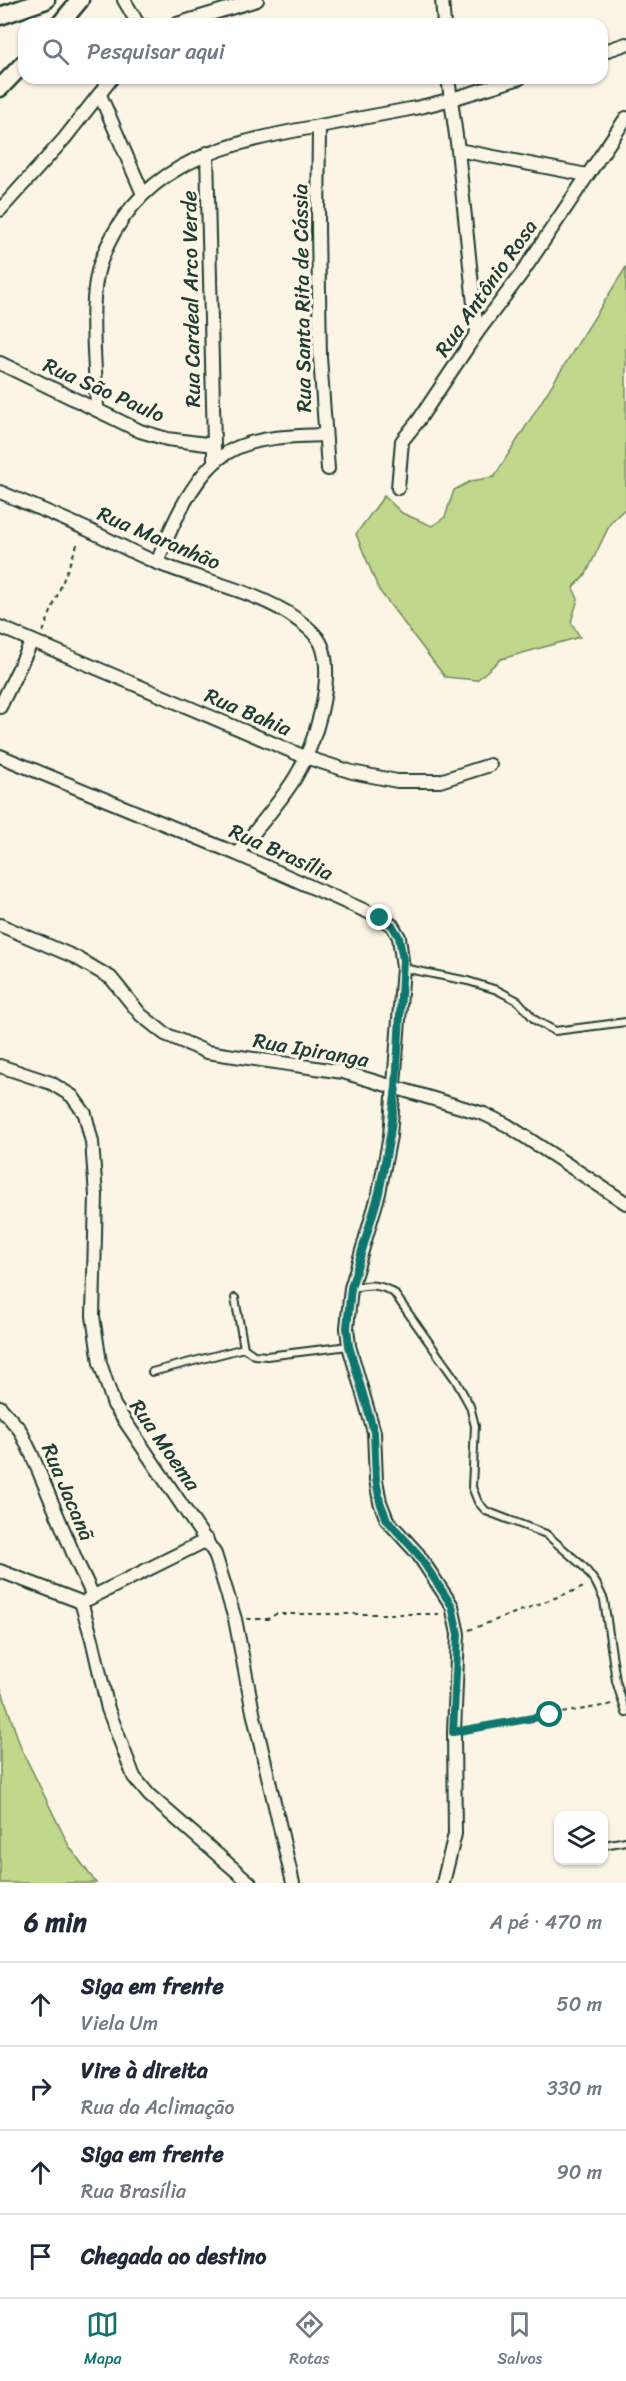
<!DOCTYPE html>
<html lang="pt">
<meta charset="utf-8">
<style>
body{margin:0;font-family:Sriracha,sans-serif;background:#f6f6f7;color:#1f2937}
.controls{position:absolute;right:18px;bottom:18px;display:grid;overflow:hidden;border-radius:12px;box-shadow:0 2px 4px #0004}
.controls button{width:54px;height:54px;display:grid;place-items:center;padding:0;border:0;border-bottom:2px solid #e0e1e3;background:#fff;color:#1f2937;font:30px sans-serif}
.stop{position:absolute;width:18px;height:18px;margin:-14px;border:4px solid #0f766e;border-radius:50%;background:#fff}
.stop.end{background:#0f766e;border-color:#fff;box-shadow:0 2px 6px #0008}
.list{margin:0;padding:0;list-style:none}
h2{display:flex;justify-content:space-between;align-items:center;height:78px;margin:0;padding:0 24px;font-size:26px}
h2 small{font-size:20px;font-weight:400;color:#747a83}
.list li{display:grid;grid-template-columns:39px 1fr auto;gap:18px;align-items:center;box-sizing:border-box;height:84px;padding:0 24px;border-top:2px solid #e0e1e3}
.list b{display:block;font-size:22px;white-space:nowrap}
.list p{margin:0;font-size:20px;white-space:nowrap;color:#747a83}
.list em{font-size:20px;font-style:normal;color:#747a83}
.icon{flex:none;width:33px;height:33px;fill:none;stroke:currentColor;stroke-width:2;stroke-linecap:round;stroke-linejoin:round}
.map{position:relative;flex:none;width:626px;height:1883px;overflow:hidden}
.search{position:absolute;background:#fff;box-shadow:0 2px 4px #0004;left:18px;right:18px;top:18px;height:66px;display:flex;align-items:center;gap:15px;box-sizing:border-box;padding:0 21px;border-radius:18px;color:#747a83;font-size:22px}
.sheet{height:414px;background:#fff}
nav{display:flex;justify-content:space-around;align-items:center;box-sizing:border-box;height:84px;border-top:2px solid #e0e1e3;background:#fff;font-size:16px;color:#747a83}
nav a{display:grid;justify-items:center;gap:3px}
nav .on{color:#0f766e}
.map>svg:first-child{display:block}
</style>
<div class="map">
<svg width="626" height="1883" viewBox="0 0 626 1883">
<rect width="100%" height="100%" fill="#fcf5e5"/>
<filter id="ink" filterUnits="userSpaceOnUse"><feTurbulence type="fractalNoise" baseFrequency=".0167" numOctaves="2"/><feDisplacementMap in="SourceGraphic" scale="12" xChannelSelector="R" yChannelSelector="G"/><feConvolveMatrix kernelMatrix="1 2 1 2 8 2 1 2 1" color-interpolation-filters="sRGB"/></filter>
<g filter="url(#ink)">
<g fill="#c1d78c" stroke="#708a60" stroke-width="1.5">
<path d="M626 267V508L611 522 586 574 573 588 578 599 571 622 580 637 501 659 477 680 445 677 379 590 356 534 384 496 402 513 432 526 445 517 454 490 471 481 494 477Z"/>
<path d="M0 1685 21 1748 69 1846 96 1883H0Z"/>
</g>
<g fill="none" stroke-linecap="round" stroke-linejoin="round">
<defs>
<g id="lane">
<path d="M403 968 468 981 497 990 518 1001 535 1020 555 1031 626 1022"/>
<path d="M352 1288C369 1285 379 1283 394 1293L455 1379 470 1406 475 1426 472 1487 478 1502 486 1511 546 1534 584 1567 596 1583 604 1600 616 1681 626 1713"/>
<path d="M235 1298 244 1348"/>
<path d="M152 1372 244 1348 254 1355 267 1356 349 1346"/>
<path d="M604 1845 626 1841"/>
</g>
<g id="street">
<path d="M124 0 138 24"/>
<path d="M442 0 444 24"/>
<path d="M177 24 257 0"/>
<path d="M602 52 626 44"/>
<path d="M448 78 458 150 477 333"/>
<path d="M100 95 143 194"/>
<path d="M319 126 318 228 320 357 328 469"/>
<path d="M458 150 587 175"/>
<path d="M207 153 214 445"/>
<path d="M0 210 64 139 112 78"/>
<path d="M0 363 140 431 167 439 214 445V462"/>
<path d="M97 410C96 368 87 299 101 261 135 169 212 147 298 130 336 123 373 116 410 109 448 102 483 89 520 78"/>
<path d="M398 488 402 441 418 421 477 333 522 273 626 118"/>
<path d="M0 492C28 504 56 515 84 528 109 539 133 553 158 563 200 580 247 589 286 612 298 620 317 632 322 646 335 681 314 747 295 778 279 804 256 829 237 854"/>
<path d="M157 563C171 526 196 467 234 449 261 436 295 436 325 435"/>
<path d="M0 627 305 757 352 772 397 781H440L490 765"/>
<path d="M0 707 32 641"/>
<path d="M0 756 237 854 368 912 392 925 399 937 403 968 390 1136 379 1193 351 1288 347 1328 349 1346 374 1432 376 1480 380 1502 387 1520 418 1554 452 1606 458 1634 454 1732 455 1834 443 1883"/>
<path d="M0 925 75 957 111 978 141 1015 165 1034 207 1052 343 1072 484 1114 507 1125 626 1203"/>
<path d="M0 1066 51 1083 72 1096 85 1114 92 1142 96 1195 93 1316 100 1363 114 1405 215 1554 235 1619 253 1712 293 1883"/>
<path d="M0 1407 20 1430 32 1455 76 1560 93 1596"/>
<path d="M0 1571 81 1602"/>
<path d="M88 1599 207 1540"/>
<path d="M81 1602 92 1639 108 1709 134 1777 149 1795 250 1883"/>
</g>
<g id="secondary">
<path d="M0 16 46 0"/>
<path d="M60 24 80 0"/>
<path d="M0 88 24 63"/>
</g>
</defs>
<use href="#lane" stroke="#1f3d34" stroke-width="10"/>
<use href="#street" stroke="#1f3d34" stroke-width="16"/>
<use href="#secondary" stroke="#1f3d34" stroke-width="21"/>
<g stroke="#1f3d34" stroke-width="2" stroke-dasharray="4.5 4.5" stroke-linecap="butt">
<path d="M43 632 79 540"/>
<path d="M247 1619H268L276 1614H441"/>
<path d="M469 1630 587 1586"/>
<path d="M465 1730 613 1704"/>
</g>
<use href="#lane" stroke="#fcf5e5" stroke-width="6"/>
<use href="#street" stroke="#fcf5e5" stroke-width="12"/>
<use href="#secondary" stroke="#fcf5e5" stroke-width="16"/>
</g>
</g>
<g fill="none" stroke-linecap="round" stroke-linejoin="round" filter="url(#ink)">
<path stroke="#0f766e" stroke-width="8" d="M380 918 392 925 399 937 403 960 396 1087 390 1136 379 1193 351 1288 347 1328 349 1346 374 1432 376 1480 380 1502 387 1520 418 1554 452 1606 458 1634 453 1732 550 1715"/>
</g>
<g text-anchor="middle" dominant-baseline="central" stroke-width="6" stroke-linejoin="round" paint-order="stroke">
<g font-size="21" fill="#1f3d34" stroke="#fcf5e5">
<text transform="translate(486 288) rotate(-55)">Rua Antônio Rosa</text>
<text transform="translate(302 298) rotate(-91)">Rua Santa Rita de Cássia</text>
<text transform="translate(191 299) rotate(-91)">Rua Cardeal Arco Verde</text>
<text transform="translate(104 390) rotate(24)">Rua São Paulo</text>
<text transform="translate(159 538) rotate(23)">Rua Maranhão</text>
<text transform="translate(248 712) rotate(23)">Rua Bahia</text>
<text transform="translate(281 852) rotate(24)">Rua Brasília</text>
<text transform="translate(311 1050) rotate(10)">Rua Ipiranga</text>
<text transform="translate(165 1445) rotate(55)">Rua Moema</text>
<text transform="translate(68 1492) rotate(67)">Rua Jacanã</text>
</g>
</g>
</svg>
<div class="controls">
<button><svg class="icon" aria-label="layers" viewBox="0 0 24 24"><path d="M12 4l9 5-9 5-9-5zM3 14l9 5 9-5"/></svg></button>
</div>
<div class="stop" style="left:550px;top:1715px"></div>
<div class="stop end" style="left:380px;top:918px"></div>
<div class="search"><svg class="icon" aria-label="search" viewBox="0 0 24 24"><circle cx="10" cy="10" r="6"/><path d="M15 15l6 6"/></svg>Pesquisar aqui</div>
</div>
<section class="sheet">
<h2>6 min<small>A pé · 470 m</small></h2>
<ul class="list">
<li><svg class="icon" aria-label="ahead" viewBox="0 0 24 24"><path d="M12 20V5M6 11l6-6 6 6"/></svg><div><b>Siga em frente</b><p>Viela Um</p></div><em>50 m</em></li>
<li><svg class="icon" aria-label="right" viewBox="0 0 24 24"><path d="M7 20v-9h11M14 6l5 5-5 5"/></svg><div><b>Vire à direita</b><p>Rua da Aclimação</p></div><em>330 m</em></li>
<li><svg class="icon" aria-label="ahead" viewBox="0 0 24 24"><path d="M12 20V5M6 11l6-6 6 6"/></svg><div><b>Siga em frente</b><p>Rua Brasília</p></div><em>90 m</em></li>
<li><svg class="icon" aria-label="arrive" viewBox="0 0 24 24"><path d="M6 21V4h12l-3 4 3 4H6"/></svg><div><b>Chegada ao destino</b></div></li>
</ul>
</section>
<nav>
<a class="on"><svg class="icon" aria-label="map" viewBox="0 0 24 24"><path d="M3 6l6-2 6 2 6-2v14l-6 2-6-2-6 2zM9 4v14M15 6v14"/></svg>Mapa</a>
<a><svg class="icon" aria-label="directions" viewBox="0 0 24 24"><path d="M12 3l9 9-9 9-9-9zM9 14v-3h6M13 9l2 2-2 2"/></svg>Rotas</a>
<a><svg class="icon" aria-label="saved" viewBox="0 0 24 24"><path d="M7 4h10v16l-5-4-5 4z"/></svg>Salvos</a>
</nav>
